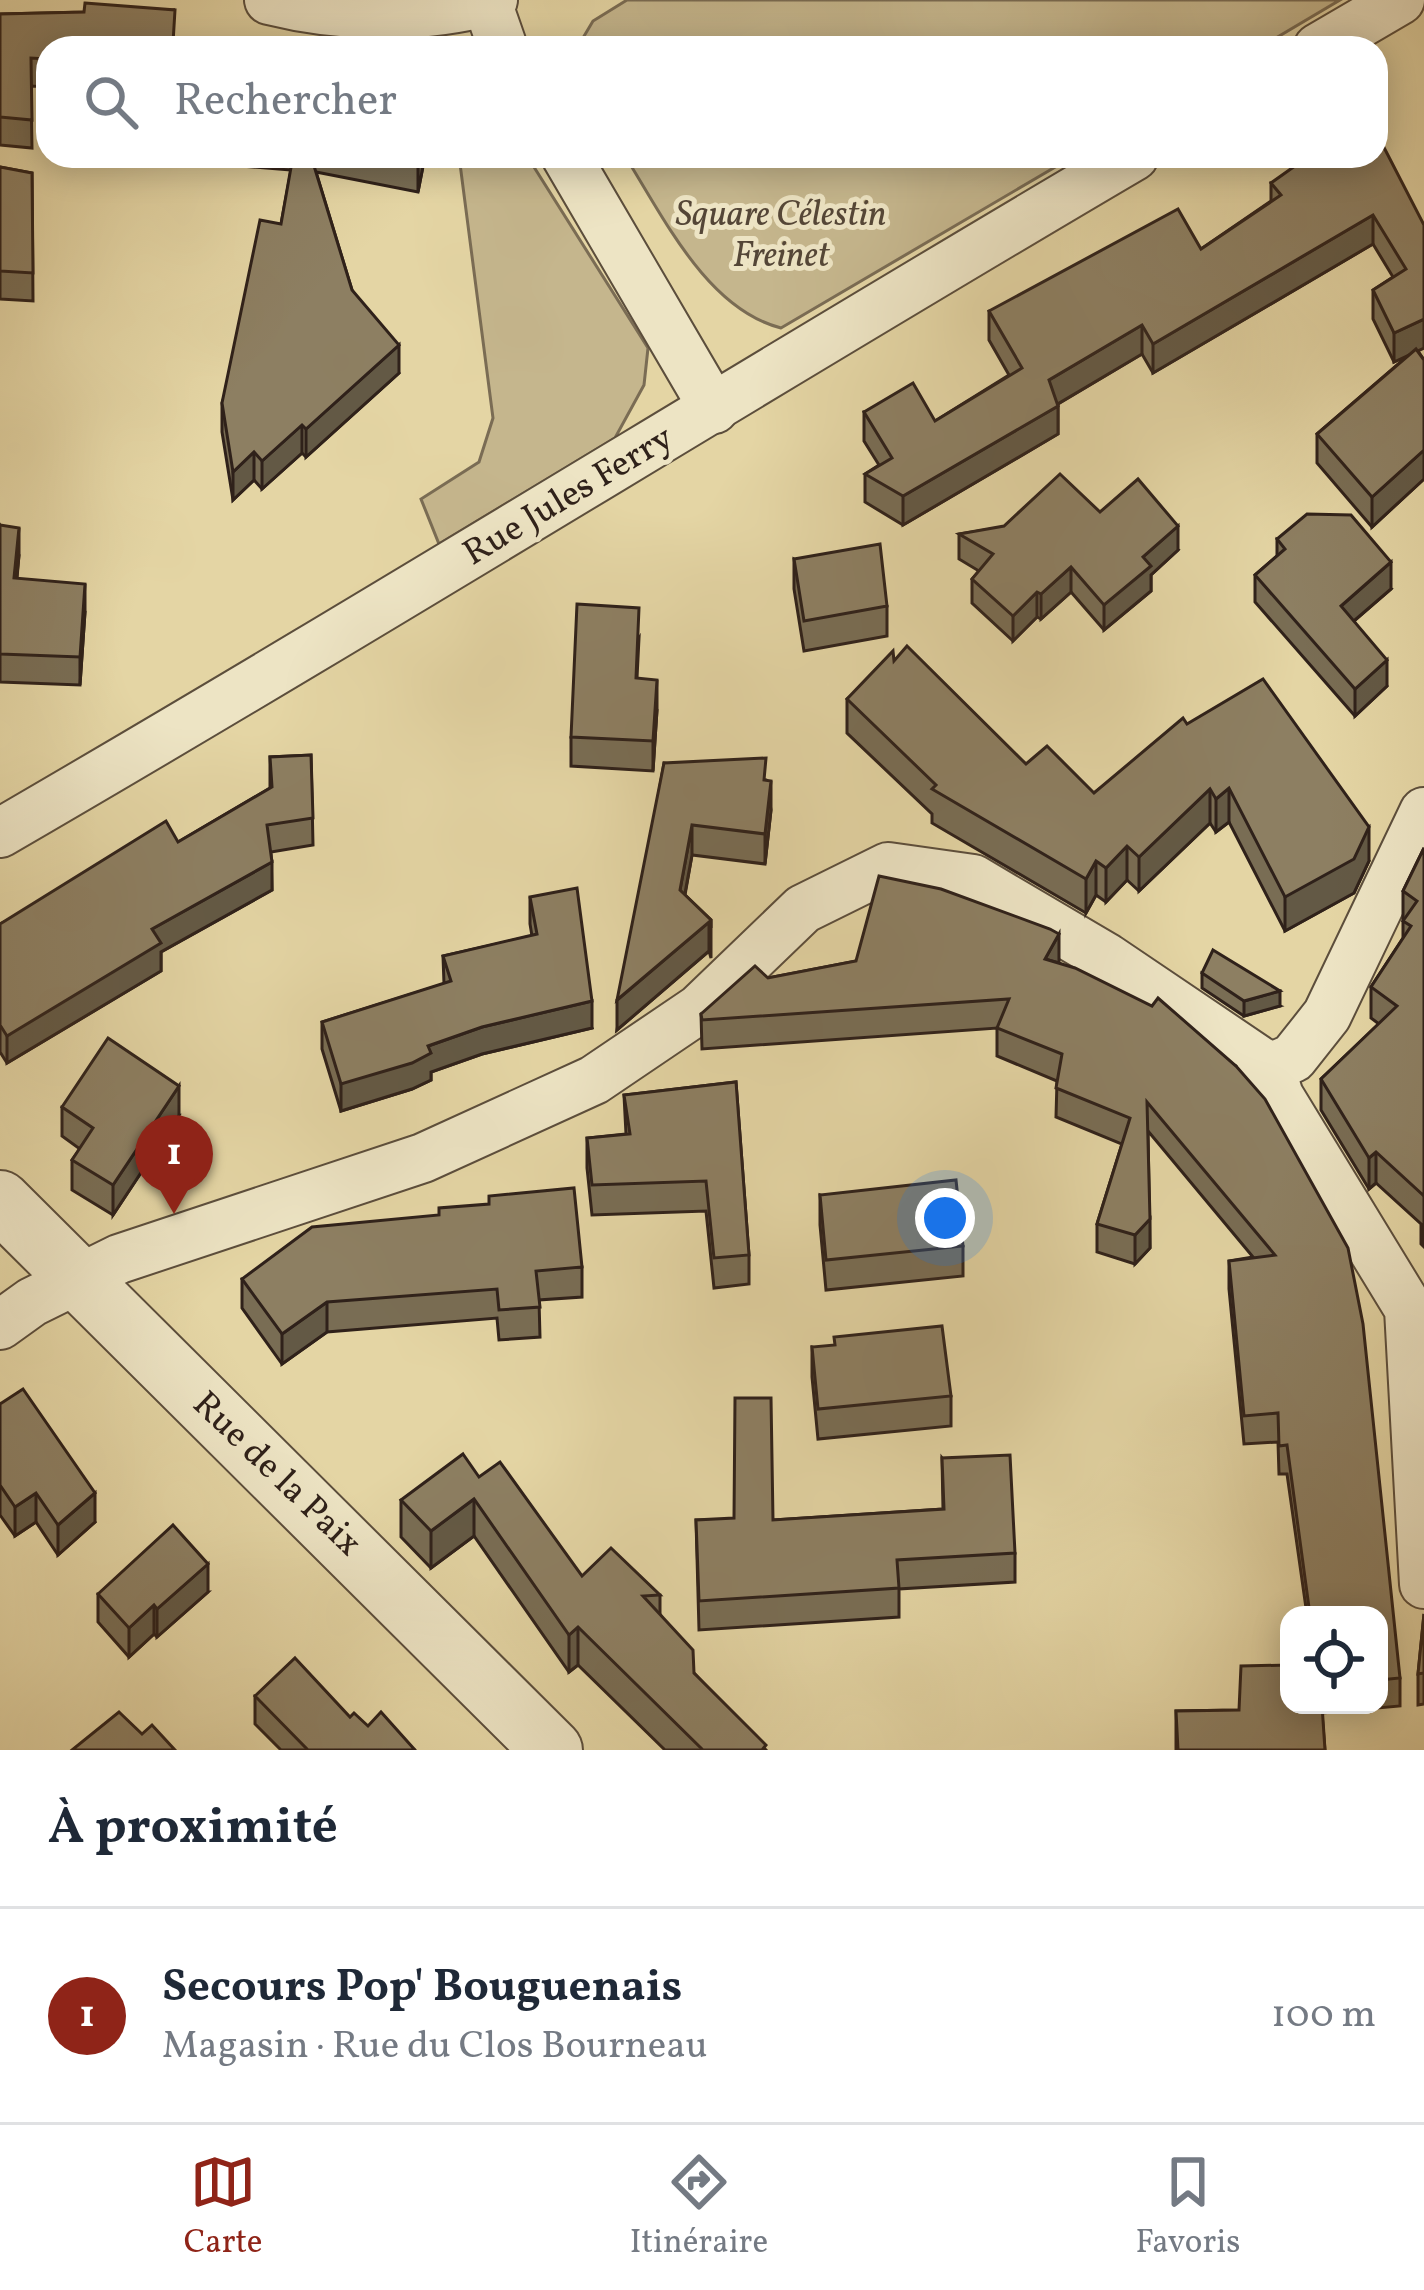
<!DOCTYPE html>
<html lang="fr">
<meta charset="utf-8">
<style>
body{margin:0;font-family:Vollkorn,serif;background:#f2f2f3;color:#1f2937}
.controls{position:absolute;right:36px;bottom:36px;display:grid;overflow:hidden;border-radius:24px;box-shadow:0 6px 30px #0003}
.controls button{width:108px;height:108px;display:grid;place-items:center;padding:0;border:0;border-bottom:3px solid #e0e1e3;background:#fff;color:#1f2937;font:60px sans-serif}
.you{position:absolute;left:945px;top:1218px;width:42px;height:42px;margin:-30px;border:9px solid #fff;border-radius:50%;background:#1a73e8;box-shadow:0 0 0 18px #1a73e833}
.badge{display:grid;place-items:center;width:78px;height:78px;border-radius:50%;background:#8f2418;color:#fff;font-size:39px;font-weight:700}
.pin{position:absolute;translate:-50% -99px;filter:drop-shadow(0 3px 6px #0008)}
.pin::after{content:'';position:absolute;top:63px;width:42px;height:36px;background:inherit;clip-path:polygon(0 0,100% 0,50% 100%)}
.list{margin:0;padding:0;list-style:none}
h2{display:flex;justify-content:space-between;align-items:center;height:156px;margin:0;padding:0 48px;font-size:51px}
h2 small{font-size:39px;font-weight:400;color:#747a83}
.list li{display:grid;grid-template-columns:78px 1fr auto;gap:36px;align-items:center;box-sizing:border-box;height:216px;padding:0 48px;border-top:3px solid #e0e1e3}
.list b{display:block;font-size:45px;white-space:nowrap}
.list p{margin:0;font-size:39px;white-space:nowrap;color:#747a83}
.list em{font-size:39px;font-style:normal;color:#747a83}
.icon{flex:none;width:66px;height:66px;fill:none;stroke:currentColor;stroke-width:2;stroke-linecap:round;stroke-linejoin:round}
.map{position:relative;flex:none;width:1424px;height:1750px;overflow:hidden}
.search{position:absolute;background:#fff;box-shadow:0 6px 30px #0003;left:36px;right:36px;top:36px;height:132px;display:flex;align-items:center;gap:30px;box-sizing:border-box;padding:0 42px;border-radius:36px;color:#747a83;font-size:45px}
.sheet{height:372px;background:#fff}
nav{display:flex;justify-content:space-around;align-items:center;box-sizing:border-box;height:168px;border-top:3px solid #e0e1e3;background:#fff;font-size:33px;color:#747a83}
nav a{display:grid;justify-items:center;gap:6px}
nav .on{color:#8f2418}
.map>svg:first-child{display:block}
</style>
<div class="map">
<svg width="1424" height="1750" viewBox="0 0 1424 1750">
<rect width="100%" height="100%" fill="#e4d5a4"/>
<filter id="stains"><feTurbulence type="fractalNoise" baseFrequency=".00167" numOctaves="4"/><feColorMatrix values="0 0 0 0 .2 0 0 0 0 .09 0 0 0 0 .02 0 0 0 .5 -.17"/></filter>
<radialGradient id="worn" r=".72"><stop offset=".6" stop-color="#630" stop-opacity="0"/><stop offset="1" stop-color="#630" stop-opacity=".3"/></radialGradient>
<g fill="#c5b68d" stroke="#7a6c54" stroke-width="3">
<path d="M627 0H1340L1259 48H577L593 21Z"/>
<path d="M459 156H527L648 348 644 385 615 438 439 544 421 499 479 462 493 418Z"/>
<path d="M625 156H1074L781 328C707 309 664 218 625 156Z"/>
</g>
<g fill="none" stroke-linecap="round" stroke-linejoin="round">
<defs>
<g id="minor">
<path d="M269 0C341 18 421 20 493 0"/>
<path d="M487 2 503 48"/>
<path d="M1318 48 1400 0"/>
<path d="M566 156 714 409"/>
<path d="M0 833C381 612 754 379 1134 156"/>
<path d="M1270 1068 1279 1096 1409 1309 1424 1584"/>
<path d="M1270 1068 1293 1058 1327 1015 1424 812"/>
<path d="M0 1325 32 1302 119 1259 423 1158 594 1080 699 1009 803 909 888 867 973 879 1107 958 1270 1068"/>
</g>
<path id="tertiary" d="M0 1201 552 1750"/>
</defs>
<use href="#minor" stroke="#5c4e3c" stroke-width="52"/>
<use href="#tertiary" stroke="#5c4e3c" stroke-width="64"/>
<use href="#minor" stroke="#ede4c4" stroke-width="48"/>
<use href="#tertiary" stroke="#ede4c4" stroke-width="60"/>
</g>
<g fill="#796d54" stroke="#2f211a" stroke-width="3">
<path d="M175 10 48 48V87L31 86 32 148 0 145V14Z"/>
<path d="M193 156H425L418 192 316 172 352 290 399 373 306 457 302 453 262 489 254 480 233 500 222 432V403L281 224 291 170 193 162Z"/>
<path d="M0 167 32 173 33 301 0 299Z"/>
<path d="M1271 183 1424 225 1418 351 1424 360V479L1372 527 1317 463V434L1410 354 1394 362 1373 319V290L1393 277 1373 244 1153 373 1142 354 1058 404V434L903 525 865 502V474L879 465 864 441V412L935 421 1009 375 989 340V311L1201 249 1271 201Z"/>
<path d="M1100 512 1178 550 1151 575V591L1104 630 1071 592 1041 619 1037 617 1013 641 972 603V579L979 571 959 559V534Z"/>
<path d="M0 525 19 555 17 578 85 612 80 685 0 682Z"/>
<path d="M1277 539 1391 589 1354 621 1387 686 1355 716 1255 602V575L1277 556Z"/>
<path d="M794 559 887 606V636L804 651 794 589Z"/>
<path d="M639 638 637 678 657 710 653 771 571 766V737Z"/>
<path d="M894 661 1026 764 1094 793 1187 724 1369 861 1354 893 1285 931 1229 822 1216 832 1210 823 1139 891 1127 880 1106 902 1096 895 1086 913 932 823V814L847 733V699Z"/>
<path d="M311 755 313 845 271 852 272 890 161 952V971L7 1063 0 1052V924L178 842 270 788V757Z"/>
<path d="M664 763 766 780 771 810 765 864 692 855 685 895 711 920V958L709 951 617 1030Z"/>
<path d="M1424 848V1247L1421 1244V1224L1376 1183 1369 1189 1321 1110V1079L1379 1024 1371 1018V987L1403 938V891Z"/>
<path d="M530 897 592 1028 482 1054 431 1072V1080L412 1089 341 1111 322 1049V1022L444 984 443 956 532 936 530 924Z"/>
<path d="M856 961 1059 963 1236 1066 1400 1678V1706L1322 1713 1325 1750H1176V1711L1239 1710 1289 1705H1379V1615H1307L1287 1474H1279L1278 1442 1244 1444 1229 1289V1261L1253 1257 1148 1131 1150 1248 1135 1264 1097 1252V1224L1122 1144 1056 1117 1057 1081 997 1056V1028L702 1049 701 1014 768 978Z"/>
<path d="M1202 973 1280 1006 1244 1016 1202 988Z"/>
<path d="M736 1082 749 1255V1284L714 1288 706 1211 592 1215 587 1168V1138L626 1134 624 1095Z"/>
<path d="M62 1107 179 1115 113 1215 72 1190V1160L80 1149 62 1136Z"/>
<path d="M820 1195 963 1246V1276L826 1290 820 1225Z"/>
<path d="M582 1267V1297L539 1300 540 1337 499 1340 497 1318 327 1332 282 1364 242 1308V1279Z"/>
<path d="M812 1347 951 1396V1426L818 1439 812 1377Z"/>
<path d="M0 1404 95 1522 58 1555 36 1522 15 1536 0 1515Z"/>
<path d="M942 1458 1015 1553V1582L899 1589V1617L699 1630 696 1520H773L943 1509Z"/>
<path d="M479 1477 582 1576 660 1595V1614L694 1673 766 1750H665L578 1665 569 1672 474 1536 431 1568 401 1537V1500Z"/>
<path d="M208 1592 157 1637 154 1634 129 1657 98 1622V1594Z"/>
<path d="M1424 1614V1704L1418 1705V1674Z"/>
<path d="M255 1696 350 1717 415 1750H281L255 1724Z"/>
</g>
<g fill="#635945" stroke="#2f211a" stroke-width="3">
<path d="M420 156H425L418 192V164Z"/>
<path d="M1373 215V244L1153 373V344Z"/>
<path d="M1424 319V348L1394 362V333Z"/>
<path d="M1142 325V354L1049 409V380Z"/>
<path d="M399 345V373L306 457V429Z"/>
<path d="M1058 406V434L903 525V496Z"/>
<path d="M302 425V453L262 489V461Z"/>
<path d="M1424 450V479L1372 527V497Z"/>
<path d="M254 452V480L233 500V472Z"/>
<path d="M1178 526V550L1151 575V591L1104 630V605L1143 557Z"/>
<path d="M19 528V555L14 605V578Z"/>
<path d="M1391 562V589L1341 632V606Z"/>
<path d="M1071 567V592L1041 619V594Z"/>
<path d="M85 584V612L80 685V657Z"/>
<path d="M1037 592V617L1013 641V616Z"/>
<path d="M1387 660V686L1355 716V689Z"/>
<path d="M657 680V710L653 771V741Z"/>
<path d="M771 781V810L765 864V834Z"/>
<path d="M1229 788V822L1216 832V799Z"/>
<path d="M1210 789V823L1139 891V857Z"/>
<path d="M692 825V855L680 920V890Z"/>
<path d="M1369 827V861L1354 893 1285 931V897Z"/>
<path d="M1127 846V880L1106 902V868Z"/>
<path d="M1096 861V895L1086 913V879Z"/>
<path d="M272 862V890L161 952V971L7 1063V1036L152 929Z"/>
<path d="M709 922V951L617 1030V1000Z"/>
<path d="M1059 934V963L1045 959Z"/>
<path d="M1280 991V1006L1244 1016V1001Z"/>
<path d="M592 1001V1028L482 1054 431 1072V1080L412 1089 341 1111V1084L428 1046 482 1027Z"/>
<path d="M179 1086V1115L113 1215V1185Z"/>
<path d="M1376 1152V1183L1369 1189V1158Z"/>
<path d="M1150 1219V1248L1135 1264V1235Z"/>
<path d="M327 1302V1332L282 1364V1334Z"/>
<path d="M36 1493V1522L15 1536V1507Z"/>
<path d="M95 1493V1522L58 1555V1525Z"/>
<path d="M474 1499V1536L431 1568V1531Z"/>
<path d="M208 1564V1592L157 1637V1609Z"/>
<path d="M154 1605V1634L129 1657V1628Z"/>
<path d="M578 1627V1665L569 1672V1635Z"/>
</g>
<g fill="#8d7f62" stroke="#2f211a" stroke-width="3">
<path d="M85 3 175 10 173 43 201 45V48H48V59L31 58 32 120 0 117V14L84 12Z"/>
<path d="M1376 132 1424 225V319L1394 333 1373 290 1406 269 1373 215 1153 344 1142 325 1049 380 1058 406 903 496 865 474 892 458 864 412 913 383 935 421 1022 368 989 311 1178 209 1201 249 1281 195 1271 183 1309 156H1376Z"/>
<path d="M293 156H311L352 290 399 345 306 429 302 425 262 461 254 452 233 472 222 403 260 220 281 224Z"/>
<path d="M378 156H420L418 164Z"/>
<path d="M0 167 32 173 33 273 0 271Z"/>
<path d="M1416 349 1424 360V450L1372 497 1317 434Z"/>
<path d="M1060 474 1100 512 1138 479 1178 526 1143 557 1151 566 1104 605 1071 567 1041 594 1037 592 1013 616 972 579 993 554 959 534 1004 526Z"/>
<path d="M1307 514 1351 515 1391 562 1341 606 1387 660 1355 689 1255 575 1285 549 1277 539Z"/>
<path d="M0 525 19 528 14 578 85 584 80 657 0 654Z"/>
<path d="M880 544 887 606 804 621 794 559Z"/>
<path d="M577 604 639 608 636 678 657 680 653 741 571 737Z"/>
<path d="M907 646 1026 764 1047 746 1094 793 1183 718 1187 724 1263 679 1369 827 1354 859 1285 897 1229 788 1216 799 1210 789 1139 857 1127 846 1106 868 1096 861 1086 879 932 789 936 785 847 699 893 651 894 661Z"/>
<path d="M311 755 313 818 267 825 272 862 152 929 161 943 7 1036 0 1025V924L166 821 178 842 272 787 270 757Z"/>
<path d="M766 758 764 780 771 781 765 834 692 825 680 890 711 920V928L709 922 617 1000 664 763Z"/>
<path d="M1424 848V1196L1376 1152 1369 1158 1321 1079 1397 1006 1371 987 1411 926 1403 921 1417 901 1403 891Z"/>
<path d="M879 876 941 889 1050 929 1059 934 1045 959 1075 968 1152 1006 1158 998 1236 1066 1265 1099 1348 1248 1363 1324 1400 1678 1379 1680V1615H1310L1287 1445 1279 1446 1278 1413 1244 1416 1229 1261 1275 1255 1147 1102 1150 1219 1135 1235 1097 1224 1130 1118 1056 1088 1062 1054 997 1028 1009 999 702 1020 701 1014 755 966 768 978 856 961Z"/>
<path d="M577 888 592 1001 482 1027 428 1046 431 1053 412 1063 341 1084 322 1022 451 981 443 956 537 934 530 897Z"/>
<path d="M1213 950 1280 991 1244 1001 1202 973Z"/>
<path d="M108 1038 179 1086 113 1185 72 1160 93 1128 62 1107Z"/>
<path d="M736 1082 749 1255 714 1258 706 1181 592 1185 587 1138 630 1134 624 1095Z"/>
<path d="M956 1180 963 1246 826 1260 820 1195Z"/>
<path d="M574 1188 582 1267 536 1271 540 1307 499 1310 497 1289 327 1302 282 1334 242 1279 312 1227 439 1215V1208L489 1204V1196Z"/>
<path d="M942 1326 951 1396 818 1409 812 1347 835 1345 834 1337Z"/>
<path d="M23 1389 95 1493 58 1525 36 1493 15 1507 0 1485V1404Z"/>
<path d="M735 1398H771L773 1520 944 1509 942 1458 1010 1455 1015 1553 897 1560 899 1588 699 1601 696 1520 734 1518Z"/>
<path d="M463 1454 479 1477 500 1462 582 1576 611 1548 660 1595 643 1596 693 1650 694 1673 766 1745 762 1750H703L578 1627 569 1635 474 1499 431 1531 401 1500Z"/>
<path d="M173 1525 208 1564 157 1609 154 1605 129 1628 98 1594Z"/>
<path d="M1424 1614V1673L1418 1674Z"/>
<path d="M295 1658 350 1717 354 1713 368 1726 381 1712 415 1750H308L255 1696Z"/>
<path d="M1289 1665V1705H1322L1325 1750H1178L1176 1711 1239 1710 1241 1666Z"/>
<path d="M119 1712 142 1734 152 1725 175 1750H72Z"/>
</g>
<g text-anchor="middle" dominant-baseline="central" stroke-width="10" stroke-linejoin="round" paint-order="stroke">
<g font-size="36" font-style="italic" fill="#544637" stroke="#ede4c4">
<text x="781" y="216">Square Célestin<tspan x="781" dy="41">Freinet</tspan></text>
</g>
<g font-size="36" fill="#2f211a" stroke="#ede4c4">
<text transform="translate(569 497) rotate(-31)">Rue Jules Ferry</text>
<text transform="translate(276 1475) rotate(44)">Rue de la Paix</text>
</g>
</g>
<rect width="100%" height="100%" filter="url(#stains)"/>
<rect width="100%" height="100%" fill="url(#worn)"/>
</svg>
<div class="controls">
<button><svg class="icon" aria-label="locate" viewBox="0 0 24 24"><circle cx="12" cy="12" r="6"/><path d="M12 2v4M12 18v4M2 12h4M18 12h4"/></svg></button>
</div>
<div class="you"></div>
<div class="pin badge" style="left:174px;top:1214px">1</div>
<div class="search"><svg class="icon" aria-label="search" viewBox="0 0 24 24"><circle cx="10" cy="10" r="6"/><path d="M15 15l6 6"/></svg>Rechercher</div>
</div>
<section class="sheet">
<h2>À proximité<small></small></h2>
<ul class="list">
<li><span class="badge">1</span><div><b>Secours Pop' Bouguenais</b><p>Magasin · Rue du Clos Bourneau</p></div><em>100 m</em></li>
</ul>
</section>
<nav>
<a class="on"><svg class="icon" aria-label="map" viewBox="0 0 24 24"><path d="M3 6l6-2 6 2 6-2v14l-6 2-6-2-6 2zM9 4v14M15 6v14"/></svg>Carte</a>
<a><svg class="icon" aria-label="directions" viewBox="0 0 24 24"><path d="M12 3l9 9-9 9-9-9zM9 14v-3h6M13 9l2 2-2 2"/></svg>Itinéraire</a>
<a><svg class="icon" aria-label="saved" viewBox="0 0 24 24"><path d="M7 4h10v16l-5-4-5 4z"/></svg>Favoris</a>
</nav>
